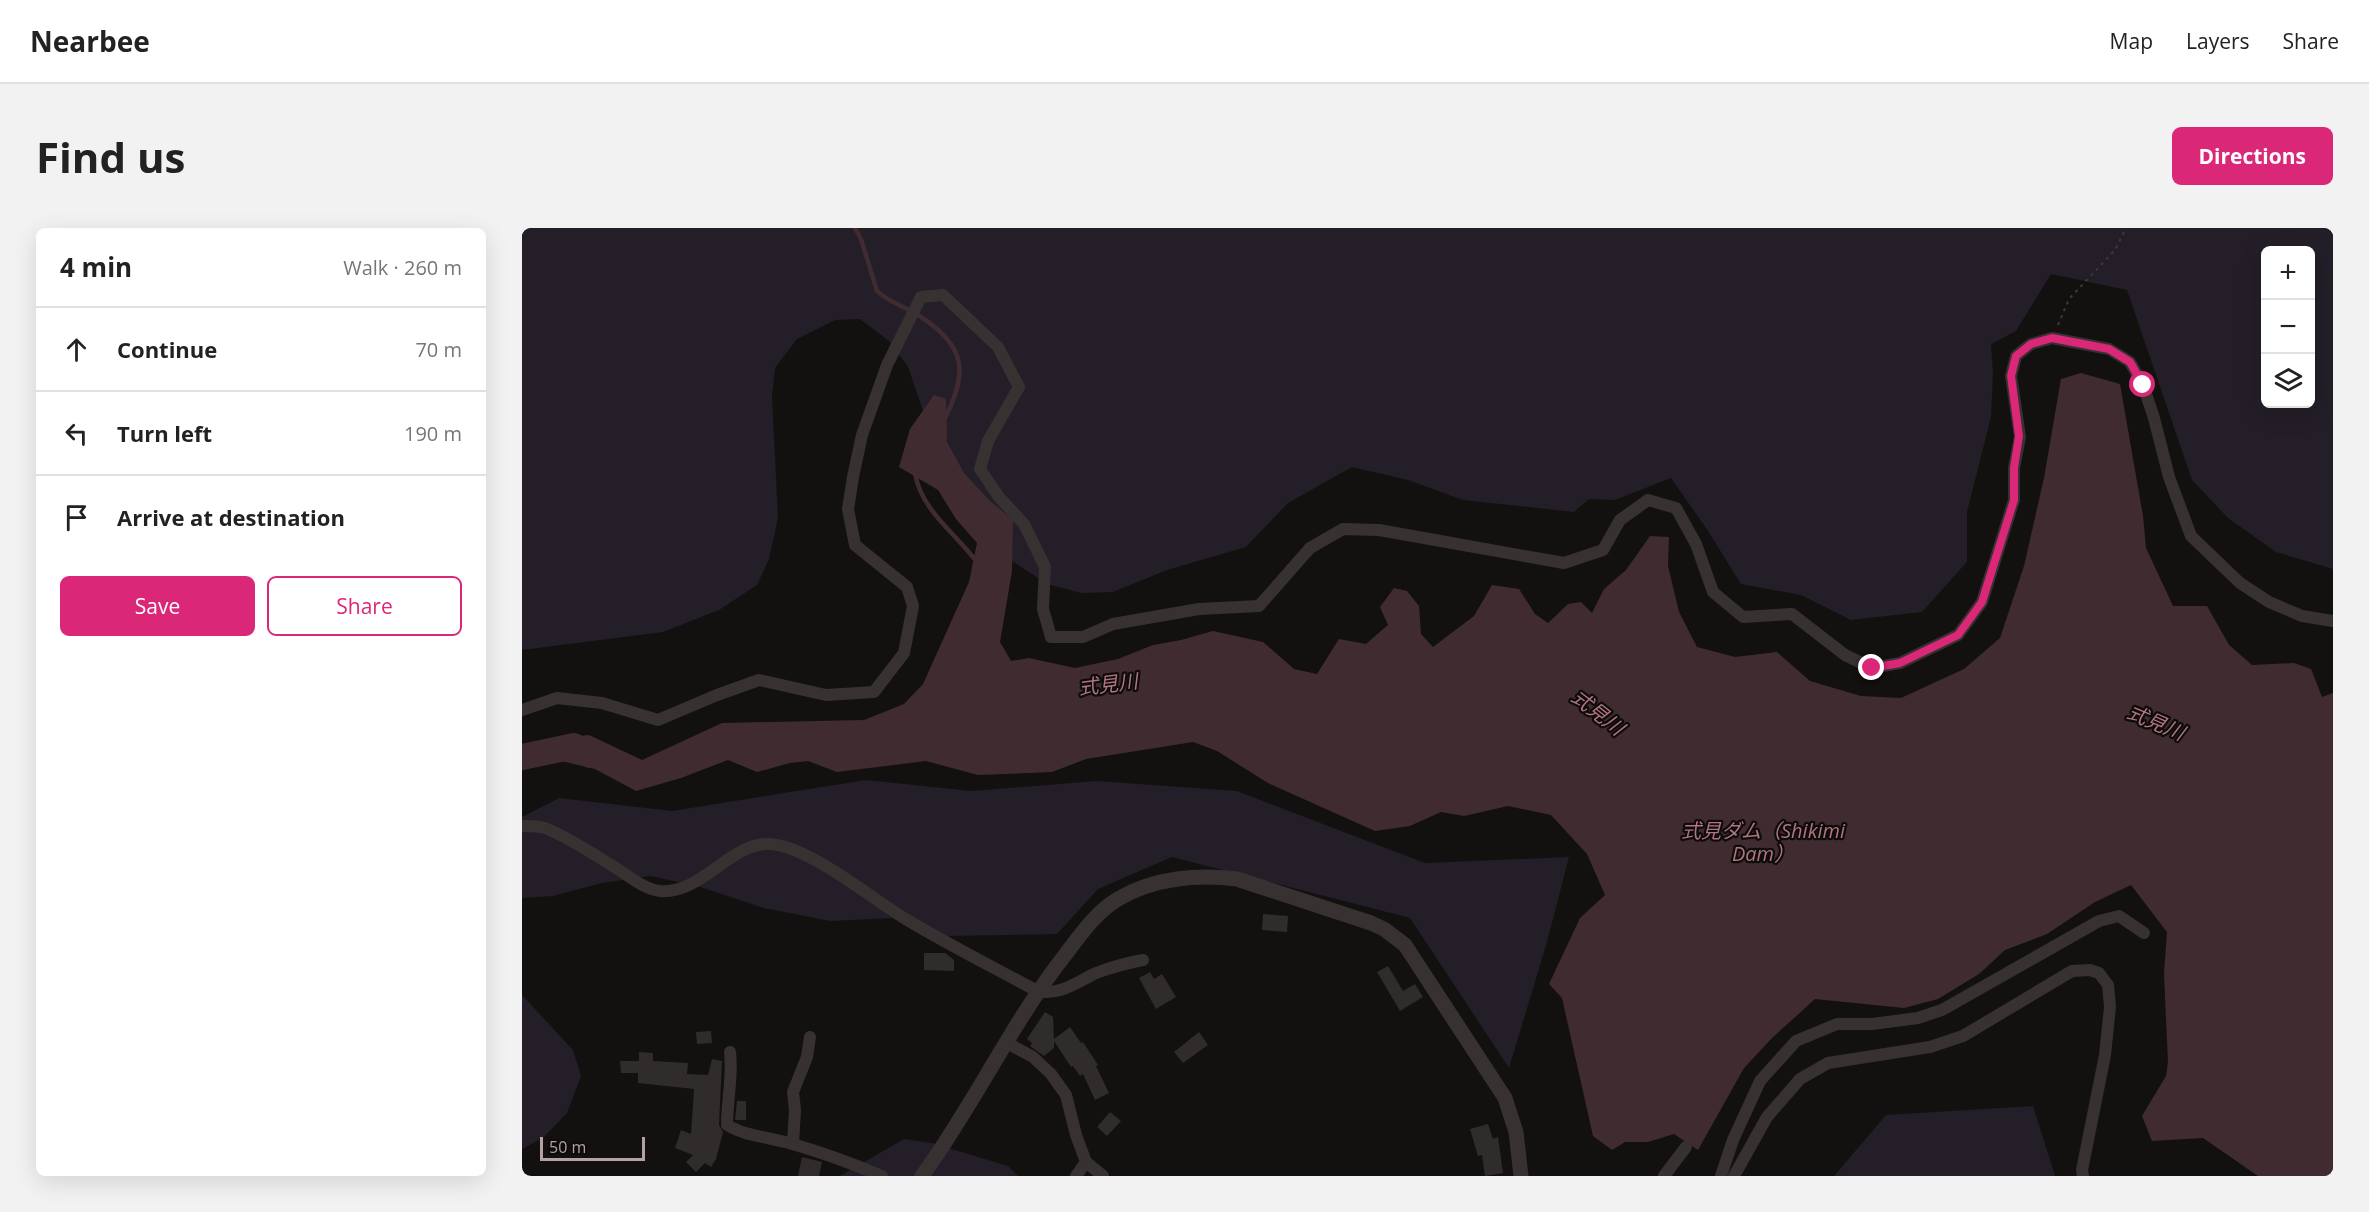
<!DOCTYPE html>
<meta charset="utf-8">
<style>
body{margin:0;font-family:"Open Sans","Noto Sans JP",sans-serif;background:#f2f2f2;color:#222}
.controls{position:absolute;right:18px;top:18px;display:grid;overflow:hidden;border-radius:9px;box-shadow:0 6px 24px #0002}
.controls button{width:54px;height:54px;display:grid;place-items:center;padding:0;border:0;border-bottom:2px solid #e0e0e0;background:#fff;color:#222;font:30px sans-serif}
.scale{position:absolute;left:18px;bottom:15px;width:105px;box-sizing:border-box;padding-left:6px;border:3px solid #b4a2a1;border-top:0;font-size:16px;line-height:21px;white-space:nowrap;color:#b4a2a1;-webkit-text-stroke:4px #0d0c0b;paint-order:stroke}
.stop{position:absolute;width:18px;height:18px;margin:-14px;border:4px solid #db2777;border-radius:50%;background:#fff}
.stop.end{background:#db2777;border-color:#fff;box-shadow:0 2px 6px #0008}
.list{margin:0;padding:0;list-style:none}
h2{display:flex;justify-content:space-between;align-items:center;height:78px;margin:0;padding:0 24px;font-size:26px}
h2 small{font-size:20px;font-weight:400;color:#767676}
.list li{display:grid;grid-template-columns:39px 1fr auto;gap:18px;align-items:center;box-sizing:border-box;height:84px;padding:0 24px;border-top:2px solid #e0e0e0}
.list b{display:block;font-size:22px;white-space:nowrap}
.list em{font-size:20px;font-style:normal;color:#767676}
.actions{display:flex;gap:12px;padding:18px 24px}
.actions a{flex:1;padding:14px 0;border:2px solid #db2777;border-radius:9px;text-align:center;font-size:21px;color:#db2777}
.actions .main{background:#db2777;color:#fff}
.icon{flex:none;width:33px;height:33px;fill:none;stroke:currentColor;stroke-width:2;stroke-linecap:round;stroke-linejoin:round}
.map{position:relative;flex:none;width:1811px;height:948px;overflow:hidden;border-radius:9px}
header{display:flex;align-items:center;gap:36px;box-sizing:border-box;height:84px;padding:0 30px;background:#fff;border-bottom:2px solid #e0e0e0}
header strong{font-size:28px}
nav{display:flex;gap:33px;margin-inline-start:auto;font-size:21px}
.intro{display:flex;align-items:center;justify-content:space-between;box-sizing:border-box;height:144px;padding:0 36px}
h1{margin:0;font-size:42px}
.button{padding:15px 27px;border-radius:9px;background:#db2777;color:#fff;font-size:21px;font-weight:700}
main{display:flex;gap:36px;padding:0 36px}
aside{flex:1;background:#fff;border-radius:9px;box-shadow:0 6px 24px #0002}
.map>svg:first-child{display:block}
</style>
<header>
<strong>Nearbee</strong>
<nav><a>Map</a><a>Layers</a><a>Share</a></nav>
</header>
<div class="intro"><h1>Find us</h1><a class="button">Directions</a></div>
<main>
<aside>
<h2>4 min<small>Walk · 260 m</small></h2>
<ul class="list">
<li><svg class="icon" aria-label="ahead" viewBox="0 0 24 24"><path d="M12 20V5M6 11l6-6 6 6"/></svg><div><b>Continue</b></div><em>70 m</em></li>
<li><svg class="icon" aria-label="left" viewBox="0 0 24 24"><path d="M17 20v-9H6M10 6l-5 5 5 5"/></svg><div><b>Turn left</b></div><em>190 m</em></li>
<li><svg class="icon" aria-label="arrive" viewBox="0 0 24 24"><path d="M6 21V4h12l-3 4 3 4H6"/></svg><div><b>Arrive at destination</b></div></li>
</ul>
<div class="actions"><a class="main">Save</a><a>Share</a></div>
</aside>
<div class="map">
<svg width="1811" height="948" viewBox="0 0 1811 948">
<rect width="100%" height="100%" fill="#121110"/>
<g fill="#231e27" fill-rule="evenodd">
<path d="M0 0H1811V341L1754 324 1706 290 1670 252 1605 62 1529 46 1494 103 1469 116 1471 146 1469 189 1445 284V334L1400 384 1329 392 1279 367 1219 356 1186 303 1149 250 1093 272 1067 271 1052 284 941 272 886 252 830 239 766 275 724 319 645 342 591 364 559 365 525 356 467 318 432 272 386 139 367 113 338 91 313 92 275 111 253 140 250 168 256 290 247 331 235 357 197 382 141 404 0 422ZM1744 22H1788V176H1744Z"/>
<path d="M344 552 449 563 575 553 715 563 903 635 1047 629 1025 714 987 840 888 690 650 629 576 661 535 706 423 708 371 690 308 693 242 680 178 659 129 648 80 655 31 668 0 670V589L37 570 150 583Z"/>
<path d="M0 767 51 822 59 848 45 885 22 909 0 921Z"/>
<path d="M1511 878 1533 948H1312L1364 887Z"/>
<path d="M382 911 410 915 486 938 496 948H318Z"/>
</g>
<path fill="#402c30" d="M1559 145 1598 156 1621 288 1624 320 1651 378H1685L1707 417 1730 437 1772 435 1789 441 1800 469 1811 465V948H1736L1681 910 1630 913 1620 888 1644 848 1646 834 1642 745 1645 704 1609 657 1573 674 1525 706 1483 722 1457 746 1416 771 1382 780 1293 771 1250 810 1222 840 1176 922 1152 906 1126 914H1103L1090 922 1071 908 1040 770 1027 756 1058 690 1083 667 1065 626 1029 587 986 578 942 588 919 584 888 598 853 603 746 555 695 523 671 514 564 531 530 544 456 547 404 533 315 544 286 533 268 535 235 544 206 532 159 550 114 563 73 541 35 532 40 510 67 507 120 532 200 495 342 492 382 476 401 456 447 354 455 315 434 291 416 262 377 239 388 201 412 167 424 171 425 214 442 245 467 272 491 292 490 343 478 414 489 433 507 430 553 440 596 431 631 417 659 412 691 403 741 414 772 441 795 446 817 411 844 416 866 397 858 379 872 360 885 363 897 378 899 406 911 419 952 388 970 357 997 361 1013 386 1026 395 1046 376 1059 374 1070 385 1082 361 1104 342 1128 308 1147 309 1146 338 1157 384 1175 419 1213 429 1255 424 1288 453 1339 468 1379 470 1442 441 1478 410 1502 338 1522 250 1539 151Z"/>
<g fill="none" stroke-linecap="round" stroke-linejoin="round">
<g stroke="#402c30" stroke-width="4.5">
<path d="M333 0 339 11 355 63C367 75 385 79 399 89 445 119 446 145 422 192"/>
<path d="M393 245C399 282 433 305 454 333"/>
</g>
<path stroke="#402c30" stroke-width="26" d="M0 529 52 518 68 527"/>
</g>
<g fill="#2f2c2b">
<path d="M741 686 766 688 765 704 740 702Z"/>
<path d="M402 725H423L432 732V743L402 742Z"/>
<path d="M866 738 881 763 893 756 901 769 878 783 855 744Z"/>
<path d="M628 744 632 751 640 746 654 769 634 781 617 750Z"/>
<path d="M523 784 531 789 532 811 548 799 559 815 561 814 576 837 574 838 587 865 573 872 561 846 558 848 551 838 549 839 532 813V820L522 828 508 818 510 815 505 811Z"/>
<path d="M189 803 190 815 175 816 174 804Z"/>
<path d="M677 804 686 817 661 835 652 824Z"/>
<path d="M117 824 131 825V833L166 835 165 846 186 847 190 831 200 833 197 897 201 904 194 931 189 939 183 935 174 944 164 934 171 927 153 920 159 902 169 906 172 861 116 855V845H99L98 833H117Z"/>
<path d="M215 873H224V892H213Z"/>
<path d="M588 884 599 893 585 908 575 899Z"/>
<path d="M966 896 971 911 976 909 981 945 963 948 960 927 956 928 948 901Z"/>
<path d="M280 929 300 934 297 948H276Z"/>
</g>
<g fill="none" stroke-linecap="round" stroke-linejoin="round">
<path stroke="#3e3837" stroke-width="2" stroke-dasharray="3 4.5" stroke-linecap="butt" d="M1536 97 1547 71 1593 22 1604 0"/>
<g stroke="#373231" stroke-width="12">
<path d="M0 482 35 470 80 475 136 492 195 467 237 452 304 467 352 464 382 425 391 378 385 359 333 317 326 281 331 249 340 207 365 137 399 69 421 67 476 119 497 159 466 213 458 241 477 269 502 296 523 339 521 381 529 409H561L591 396 677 381 737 378 788 320 821 301 857 302 1042 335 1081 322 1098 292 1126 272 1154 280 1174 316 1191 364 1221 389 1270 386 1323 427 1350 440 1378 435 1436 407 1460 374 1492 272V240L1498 209 1489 148 1494 128 1509 116 1530 110 1587 121 1608 134 1621 157 1632 190 1647 249 1669 308 1718 355 1747 374 1780 388 1811 393"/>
<path d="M0 598C7 598 16 598 23 600 46 609 73 627 94 640 108 649 122 661 138 663 178 667 208 616 245 616 284 615 352 673 387 693 429 718 473 740 515 763 538 768 555 754 574 745 590 739 605 735 621 732"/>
<path d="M485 815 511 829 529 846 544 867 554 907 564 934 554 948"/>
<path d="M208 824C211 848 205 873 205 897 223 908 247 909 267 915 299 924 329 935 360 948"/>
<path d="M271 916 273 882 271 864 285 829 288 809"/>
<path d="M564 934 581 948"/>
<path d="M1142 948 1164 919"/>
<path d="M1199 948 1211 912 1238 853 1274 813 1315 796H1350L1396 790 1420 782 1577 693 1597 688 1622 705"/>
<path d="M1212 948 1245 889 1278 851 1306 835 1408 819 1441 808 1550 743 1568 742 1577 745 1586 757 1588 779 1583 827 1560 942 1561 948"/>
</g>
<path stroke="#373231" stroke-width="15" d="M400 948C452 877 489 796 543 727 558 707 574 684 596 671 631 650 675 646 715 651L849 695 862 701 883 717 983 870 994 904 999 948"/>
</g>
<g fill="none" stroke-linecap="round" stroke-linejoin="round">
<path stroke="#db2777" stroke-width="8" d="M1350 440 1378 435 1436 407 1460 374 1492 272V240L1497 208 1489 148 1494 128 1509 116 1530 110 1587 121 1608 134 1621 157"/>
</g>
<g text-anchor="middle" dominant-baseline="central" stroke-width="4.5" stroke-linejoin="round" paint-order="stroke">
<g font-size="20" font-style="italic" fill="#b2747e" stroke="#0d0c0b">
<text transform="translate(586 456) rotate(-7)">式見川</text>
<text transform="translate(1076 484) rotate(38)">式見川</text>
<text transform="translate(1634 494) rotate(23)">式見川</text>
<text x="1241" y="602">式見ダム（Shikimi<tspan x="1241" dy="23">Dam）</tspan></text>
</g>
</g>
</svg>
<div class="controls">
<button>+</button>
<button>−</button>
<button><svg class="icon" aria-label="layers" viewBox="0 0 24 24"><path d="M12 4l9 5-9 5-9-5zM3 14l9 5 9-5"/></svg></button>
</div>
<div class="scale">50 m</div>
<div class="stop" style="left:1621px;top:157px"></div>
<div class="stop end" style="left:1350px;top:440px"></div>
</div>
</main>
